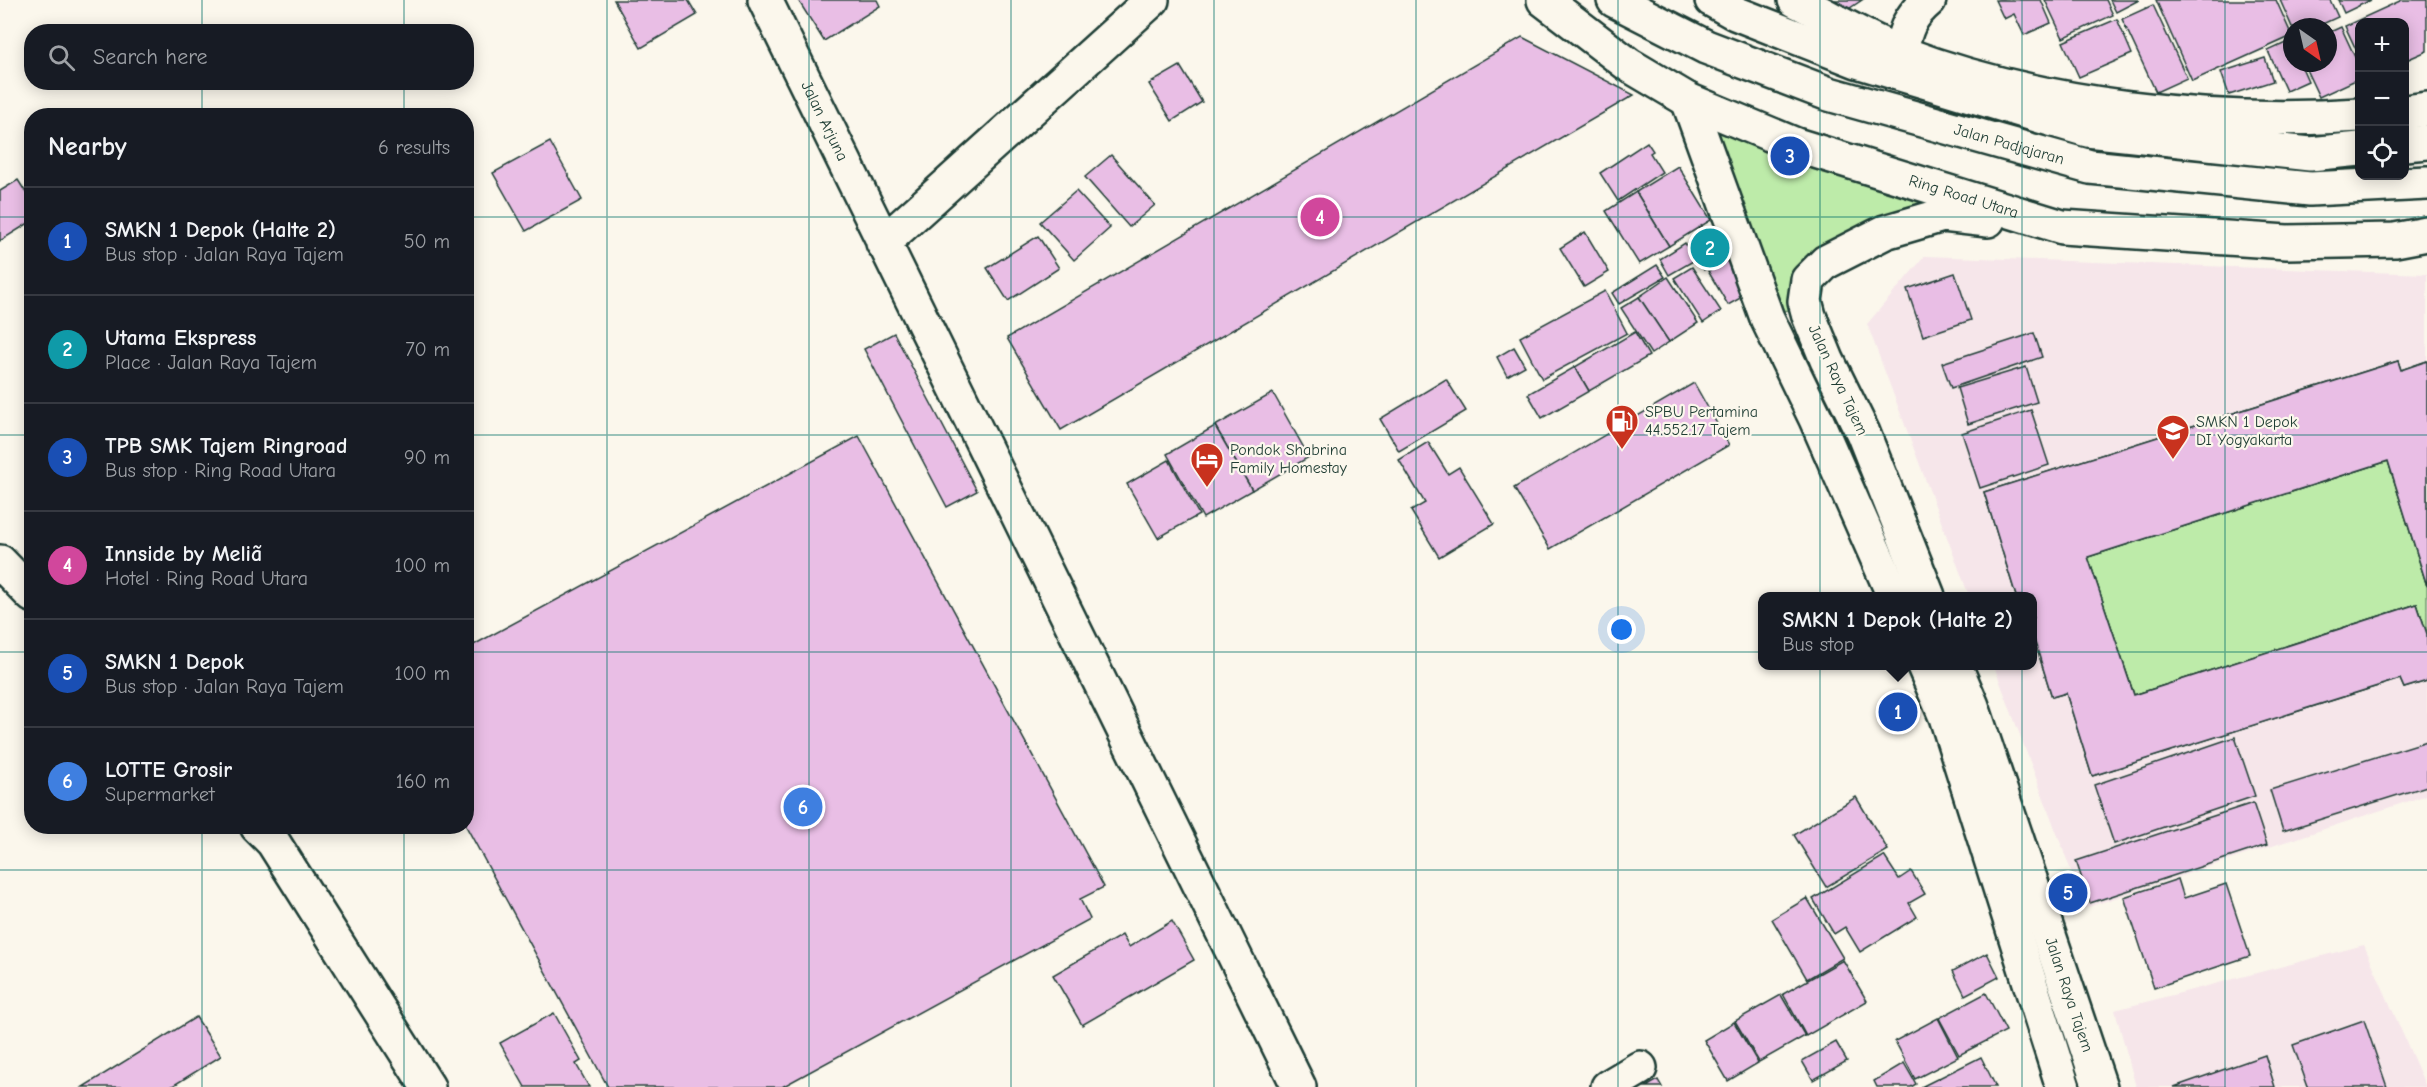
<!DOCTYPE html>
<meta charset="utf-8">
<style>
body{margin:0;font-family:"Comic Neue",sans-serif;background:#242831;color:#f1f3f6}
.controls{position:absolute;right:18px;top:18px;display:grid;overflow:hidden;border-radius:12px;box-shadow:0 3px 15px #0003}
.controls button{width:54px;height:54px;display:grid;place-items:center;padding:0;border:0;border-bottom:2px solid #363941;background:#171b24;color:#f1f3f6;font:30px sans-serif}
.compass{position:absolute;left:2283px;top:18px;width:54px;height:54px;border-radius:50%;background:#171b24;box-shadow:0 3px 15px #0003;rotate:146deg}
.you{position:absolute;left:1622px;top:630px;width:21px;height:21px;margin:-15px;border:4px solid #fff;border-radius:50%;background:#1a73e8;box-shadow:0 0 0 9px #1a73e833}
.badge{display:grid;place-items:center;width:39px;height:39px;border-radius:50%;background:#db2777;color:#fff;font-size:20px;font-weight:700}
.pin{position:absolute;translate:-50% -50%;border:3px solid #fff;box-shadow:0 2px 6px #0006}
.popup{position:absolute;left:1758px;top:592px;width:279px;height:78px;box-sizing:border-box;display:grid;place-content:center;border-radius:12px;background:#171b24;filter:drop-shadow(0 2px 4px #0005);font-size:20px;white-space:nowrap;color:#9ea1a6}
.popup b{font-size:22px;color:#f1f3f6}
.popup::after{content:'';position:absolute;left:50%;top:100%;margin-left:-12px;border:12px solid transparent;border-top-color:#171b24}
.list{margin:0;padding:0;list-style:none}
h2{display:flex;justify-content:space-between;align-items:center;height:78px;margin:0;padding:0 24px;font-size:26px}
h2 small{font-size:20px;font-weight:400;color:#9ea1a6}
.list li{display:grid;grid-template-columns:39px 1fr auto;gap:18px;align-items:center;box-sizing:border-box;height:108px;padding:0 24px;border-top:2px solid #363941}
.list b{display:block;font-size:22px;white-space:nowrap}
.list p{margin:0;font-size:20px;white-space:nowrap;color:#9ea1a6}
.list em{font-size:20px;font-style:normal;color:#9ea1a6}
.icon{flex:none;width:33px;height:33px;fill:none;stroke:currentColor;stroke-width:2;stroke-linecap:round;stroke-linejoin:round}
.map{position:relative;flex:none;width:2427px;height:1087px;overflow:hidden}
.search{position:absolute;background:#171b24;box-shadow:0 3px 15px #0003;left:24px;top:24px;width:450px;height:66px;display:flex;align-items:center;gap:15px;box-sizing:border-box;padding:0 21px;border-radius:24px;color:#9ea1a6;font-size:22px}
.panel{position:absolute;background:#171b24;box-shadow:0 3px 15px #0003;left:24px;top:108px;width:450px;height:726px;border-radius:24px}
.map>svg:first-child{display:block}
</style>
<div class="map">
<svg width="2427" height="1087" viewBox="0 0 2427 1087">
<rect width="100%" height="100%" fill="#fbf7ec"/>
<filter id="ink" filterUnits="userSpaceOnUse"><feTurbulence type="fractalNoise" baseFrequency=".0167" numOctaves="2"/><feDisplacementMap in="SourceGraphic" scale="12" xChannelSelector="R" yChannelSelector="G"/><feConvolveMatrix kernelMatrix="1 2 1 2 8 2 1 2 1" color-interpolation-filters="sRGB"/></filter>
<g filter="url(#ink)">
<g fill="#f6e6ea">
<path d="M1925 256 2427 274V795L2085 908 1994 666H2033V596H1969L1867 324Z"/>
<path d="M2364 945 2426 1087H2136L2115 1010Z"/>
</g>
<g fill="#bdeba9" stroke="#6e946e" stroke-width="1.5">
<path d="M1704 117 2022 219 1881 224 1798 310 1771 311Z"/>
<path d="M2388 461 2427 586V634L2417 604 2134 695 2088 557Z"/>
</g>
<g fill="#e9bee5" stroke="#1f3d34" stroke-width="1.5">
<path d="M614 0H688L697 15 641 48Z"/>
<path d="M798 0H877L880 6 824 41Z"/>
<path d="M1836 0H1862L1844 12Z"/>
<path d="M1995 0H2041L2051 23 2024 35 2014 14 2004 19Z"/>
<path d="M2045 0H2106L2113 15 2063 38Z"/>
<path d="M2110 0H2139L2116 12Z"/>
<path d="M2156 0H2276L2292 36 2192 81Z"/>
<path d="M2280 0H2330L2338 17 2316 27H2292Z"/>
<path d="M2338 0H2371L2344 13Z"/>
<path d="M2402 0H2427V51L2404 61V22H2360V58L2345 26Z"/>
<path d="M2153 5 2187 78 2156 92 2122 19Z"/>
<path d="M2117 19 2132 54 2079 77 2063 42Z"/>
<path d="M2341 27 2360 68V78L2319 97 2303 63H2328V33Z"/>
<path d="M1522 37 1634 95 1061 430 1007 338Z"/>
<path d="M2290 41 2292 46V63H2300L2308 81 2286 91 2268 51Z"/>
<path d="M2265 58 2273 81 2229 95 2221 72Z"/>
<path d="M1180 66 1202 102 1172 121 1149 84Z"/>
<path d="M550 142 582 200 526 231 493 173Z"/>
<path d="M1647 142 1653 151 1650 153 1662 172 1618 201 1600 173Z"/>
<path d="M1111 155 1155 205 1129 227 1085 177Z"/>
<path d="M1678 166 1711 220 1669 246 1636 192Z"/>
<path d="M18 180 32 202V221L0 241V191Z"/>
<path d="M1076 191 1110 228 1074 260 1040 222Z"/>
<path d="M1636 192 1669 246 1639 264 1606 211Z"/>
<path d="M1717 226 1733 252 1704 270 1688 244Z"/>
<path d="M1585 232 1609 272 1584 287 1560 248Z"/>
<path d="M1038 236 1059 268 1008 301 987 268Z"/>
<path d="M1685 243 1695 260 1669 275 1660 259Z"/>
<path d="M1733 256 1753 291 1728 305 1708 271Z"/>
<path d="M1657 265 1665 277 1619 304 1612 293Z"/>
<path d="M1692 267 1721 311 1703 323 1674 278Z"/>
<path d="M1955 273 1971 320 1923 336 1907 289Z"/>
<path d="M1668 277 1698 323 1669 342 1639 297Z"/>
<path d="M1605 291 1627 333 1542 379 1520 337Z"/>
<path d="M1639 297 1669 342 1651 354 1621 308Z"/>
<path d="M1635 332 1649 356 1589 391 1575 367Z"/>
<path d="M894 333 977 491 947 507 864 349Z"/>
<path d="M2034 333 2042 357 1951 388 1942 363Z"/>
<path d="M1514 347 1525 366 1507 376 1497 357Z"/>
<path d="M2398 361 2401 370 2427 361V586L2388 461 2088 557 2134 695 2417 604 2427 634V681L2404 688 2400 679 2092 776 2066 693 2052 697 2033 636V596H2016L1984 492Z"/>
<path d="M2398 361 2401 370 2427 361V586L2388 461 2088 557 2134 695 2417 604 2427 634V681L2404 688 2400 679 2092 776 2066 693 2052 697 2033 636V596H2016L1984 492Z"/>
<path d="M1575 367 1589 391 1542 418 1528 394Z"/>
<path d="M2026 367 2037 402 1968 424 1957 388Z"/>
<path d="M1446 379 1466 411 1399 451 1380 419Z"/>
<path d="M1694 383 1729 445 1550 549 1514 488Z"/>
<path d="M1273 393 1309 457 1252 490 1215 426Z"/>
<path d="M2031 410 2049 465 1980 488 1962 433Z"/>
<path d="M1215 426 1252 490 1203 518 1167 454Z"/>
<path d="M859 436 1104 887 1080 899 1090 919 782 1087H608L466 826V649Z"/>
<path d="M1428 442 1448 474 1459 467 1494 524 1439 557 1411 511 1425 503 1399 460Z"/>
<path d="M1169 460 1199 515 1158 538 1127 484Z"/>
<path d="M2235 737 2255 796 2114 844 2094 785Z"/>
<path d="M2427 741V786L2283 831 2270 790Z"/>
<path d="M1856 797 1888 850 1826 887 1794 835Z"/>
<path d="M2253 803 2267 845 2090 903 2076 861Z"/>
<path d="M1884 856 1899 879 1911 871 1925 894 1909 903 1917 917 1860 952 1845 927 1834 934 1813 899Z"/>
<path d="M2178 879 2184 898 2226 884 2250 956 2154 988 2124 897Z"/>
<path d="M1807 898 1843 958 1807 979 1772 919Z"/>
<path d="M1172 921 1194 960 1082 1025 1053 975 1122 935 1129 947Z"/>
<path d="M1987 953 1999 977 1965 995 1953 971Z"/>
<path d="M1843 960 1867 1001 1806 1036 1783 994Z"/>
<path d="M1986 993 2006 1031 1959 1055 1939 1018Z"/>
<path d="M1781 995 1805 1036 1759 1062 1735 1021Z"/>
<path d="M554 1013 581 1061 576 1064 589 1087H525L500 1043Z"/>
<path d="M196 1017 221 1056 171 1087H83Z"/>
<path d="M1938 1018 1958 1057 1915 1079 1895 1041Z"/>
<path d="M2364 1020 2387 1087H2308L2293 1045Z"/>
<path d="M1734 1022 1758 1063 1728 1081 1704 1040Z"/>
<path d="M1836 1042 1847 1061 1813 1080 1802 1061Z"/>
<path d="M2265 1055 2275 1087H2174Z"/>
<path d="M1981 1057 1996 1087H1921Z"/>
<path d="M1904 1063 1916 1084 1911 1087H1877L1874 1081Z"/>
<path d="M1658 1080 1662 1087H1646Z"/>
</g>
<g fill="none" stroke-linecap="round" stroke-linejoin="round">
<defs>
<g id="street">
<path id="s1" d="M765 0 1299 1087"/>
<path d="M1900 53C1906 28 1909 17 1929 0"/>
<path d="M883 243 1152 0"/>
<path d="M0 562 32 595"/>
<path d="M257 826 273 842 428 1087"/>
<path d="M1608 1087 1640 1068"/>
</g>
<g id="secondary">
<path id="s2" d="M1544 0 1629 65 1688 100 1796 145 2062 227 2287 242 2395 240 2427 234"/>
<path d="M1795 0C1830 17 1865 39 1901 53 2039 106 2213 125 2360 115"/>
<path d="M1688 100 1767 318 1816 419 1894 596"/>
<path d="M2404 112 2427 109"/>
<path d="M1928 596 1863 433 1827 360 1809 316 1805 301 1808 280 1826 262 1885 232 1943 215 1988 220"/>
<path d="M1924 666 1946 717 2063 1087"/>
<path id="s3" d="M1955 666 1972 706 2100 1087"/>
</g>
<g id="highway">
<path id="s4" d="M1614 0 1706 47 1829 94 2090 167 2310 189 2427 183"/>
<path d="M1712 0 1735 13 1857 61 2087 130 2310 154 2360 149"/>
<path d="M2404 144 2427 142"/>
</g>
</defs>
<use href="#street" stroke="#1f3d34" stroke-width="38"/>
<use href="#secondary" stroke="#1f3d34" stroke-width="38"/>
<use href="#highway" stroke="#1f3d34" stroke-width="38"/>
<use href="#street" stroke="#fbf7ec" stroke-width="33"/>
<use href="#secondary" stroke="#fbf7ec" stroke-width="33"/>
<use href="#highway" stroke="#fbf7ec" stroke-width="33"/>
</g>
</g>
<path fill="none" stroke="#0f766e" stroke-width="1.5" stroke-opacity="0.55" d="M202 0V32M404 0V32M607 0V1087M809 0V1087M1011 0V1087M1214 0V1087M1416 0V1087M1618 0V1087M1820 0V1087M2022 0V1087M2225 0V1087M202 82V116M404 82V116M0 217H32M466 217H2427M0 435H32M466 435H2427M0 652H32M466 652H2427M202 826V1087M404 826V1087M0 870H2427"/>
<defs>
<symbol id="fuel-pin" viewBox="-11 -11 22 30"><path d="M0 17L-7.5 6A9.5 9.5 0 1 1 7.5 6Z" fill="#c8321e" stroke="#fbf7ec"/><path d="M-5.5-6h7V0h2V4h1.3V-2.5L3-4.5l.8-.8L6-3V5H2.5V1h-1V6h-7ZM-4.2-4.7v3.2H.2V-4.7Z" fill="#fff"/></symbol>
<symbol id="school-pin" viewBox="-11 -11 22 30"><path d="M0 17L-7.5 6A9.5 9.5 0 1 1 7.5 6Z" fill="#c8321e" stroke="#fbf7ec"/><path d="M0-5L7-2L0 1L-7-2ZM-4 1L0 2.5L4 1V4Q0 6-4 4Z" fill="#fff"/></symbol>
<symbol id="hotel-pin" viewBox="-11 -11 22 30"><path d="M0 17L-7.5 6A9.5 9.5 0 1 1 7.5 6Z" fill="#c8321e" stroke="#fbf7ec"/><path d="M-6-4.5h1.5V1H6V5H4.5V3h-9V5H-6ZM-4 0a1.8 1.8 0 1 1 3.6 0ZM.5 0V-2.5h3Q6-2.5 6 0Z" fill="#fff"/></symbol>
</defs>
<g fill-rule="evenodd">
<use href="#fuel-pin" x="1603" y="402" width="38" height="52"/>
<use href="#school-pin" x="2154" y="412" width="38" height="52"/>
<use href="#hotel-pin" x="1188" y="440" width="38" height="52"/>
</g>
<g text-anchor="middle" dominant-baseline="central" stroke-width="4.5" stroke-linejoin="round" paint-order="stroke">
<g font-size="16" fill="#1f3d34" stroke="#fbf7ec">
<text stroke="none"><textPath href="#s1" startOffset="135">Jalan Arjuna</textPath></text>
<text stroke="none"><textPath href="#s4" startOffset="422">Jalan Padjajaran</textPath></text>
<text stroke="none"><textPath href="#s2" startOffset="468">Ring Road Utara</textPath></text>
<text transform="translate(1838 380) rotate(65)">Jalan Raya Tajem</text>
<text stroke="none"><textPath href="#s3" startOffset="348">Jalan Raya Tajem</textPath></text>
</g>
<g font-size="16" fill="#1f3d34" stroke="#fbf7ec" text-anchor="start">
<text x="1645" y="412">SPBU Pertamina<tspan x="1645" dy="18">44.552.17 Tajem</tspan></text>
<text x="2196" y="422">SMKN 1 Depok<tspan x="2196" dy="18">DI Yogyakarta</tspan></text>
<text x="1230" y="450">Pondok Shabrina<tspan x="1230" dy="18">Family Homestay</tspan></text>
</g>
</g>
</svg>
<div class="controls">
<button>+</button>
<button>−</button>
<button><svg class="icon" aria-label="locate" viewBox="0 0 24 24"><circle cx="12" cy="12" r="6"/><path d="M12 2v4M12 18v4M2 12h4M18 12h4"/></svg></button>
</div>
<svg class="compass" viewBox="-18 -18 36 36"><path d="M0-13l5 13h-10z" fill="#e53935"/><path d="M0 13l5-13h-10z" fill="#9ea1a6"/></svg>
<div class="you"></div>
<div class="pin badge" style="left:1898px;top:712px;background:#1a4fb4">1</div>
<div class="popup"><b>SMKN 1 Depok (Halte 2)</b>Bus stop</div>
<div class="pin badge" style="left:1710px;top:248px;background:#0f9aa8">2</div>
<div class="pin badge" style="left:1790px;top:156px;background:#1a4fb4">3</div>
<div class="pin badge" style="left:1320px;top:217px;background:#d1479c">4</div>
<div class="pin badge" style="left:2068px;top:893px;background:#1a4fb4">5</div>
<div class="pin badge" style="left:803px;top:807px;background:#3f7fe0">6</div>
<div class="search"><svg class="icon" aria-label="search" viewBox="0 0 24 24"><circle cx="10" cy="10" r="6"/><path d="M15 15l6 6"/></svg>Search here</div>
<section class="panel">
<h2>Nearby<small>6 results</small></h2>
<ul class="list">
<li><span class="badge" style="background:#1a4fb4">1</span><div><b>SMKN 1 Depok (Halte 2)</b><p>Bus stop · Jalan Raya Tajem</p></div><em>50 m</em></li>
<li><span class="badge" style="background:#0f9aa8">2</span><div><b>Utama Ekspress</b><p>Place · Jalan Raya Tajem</p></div><em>70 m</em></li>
<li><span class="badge" style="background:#1a4fb4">3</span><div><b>TPB SMK Tajem Ringroad</b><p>Bus stop · Ring Road Utara</p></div><em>90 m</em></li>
<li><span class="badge" style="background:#d1479c">4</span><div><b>Innside by Meliã</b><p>Hotel · Ring Road Utara</p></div><em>100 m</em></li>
<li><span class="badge" style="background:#1a4fb4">5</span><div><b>SMKN 1 Depok</b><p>Bus stop · Jalan Raya Tajem</p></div><em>100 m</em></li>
<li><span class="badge" style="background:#3f7fe0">6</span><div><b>LOTTE Grosir</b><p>Supermarket</p></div><em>160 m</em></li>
</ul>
</section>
</div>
